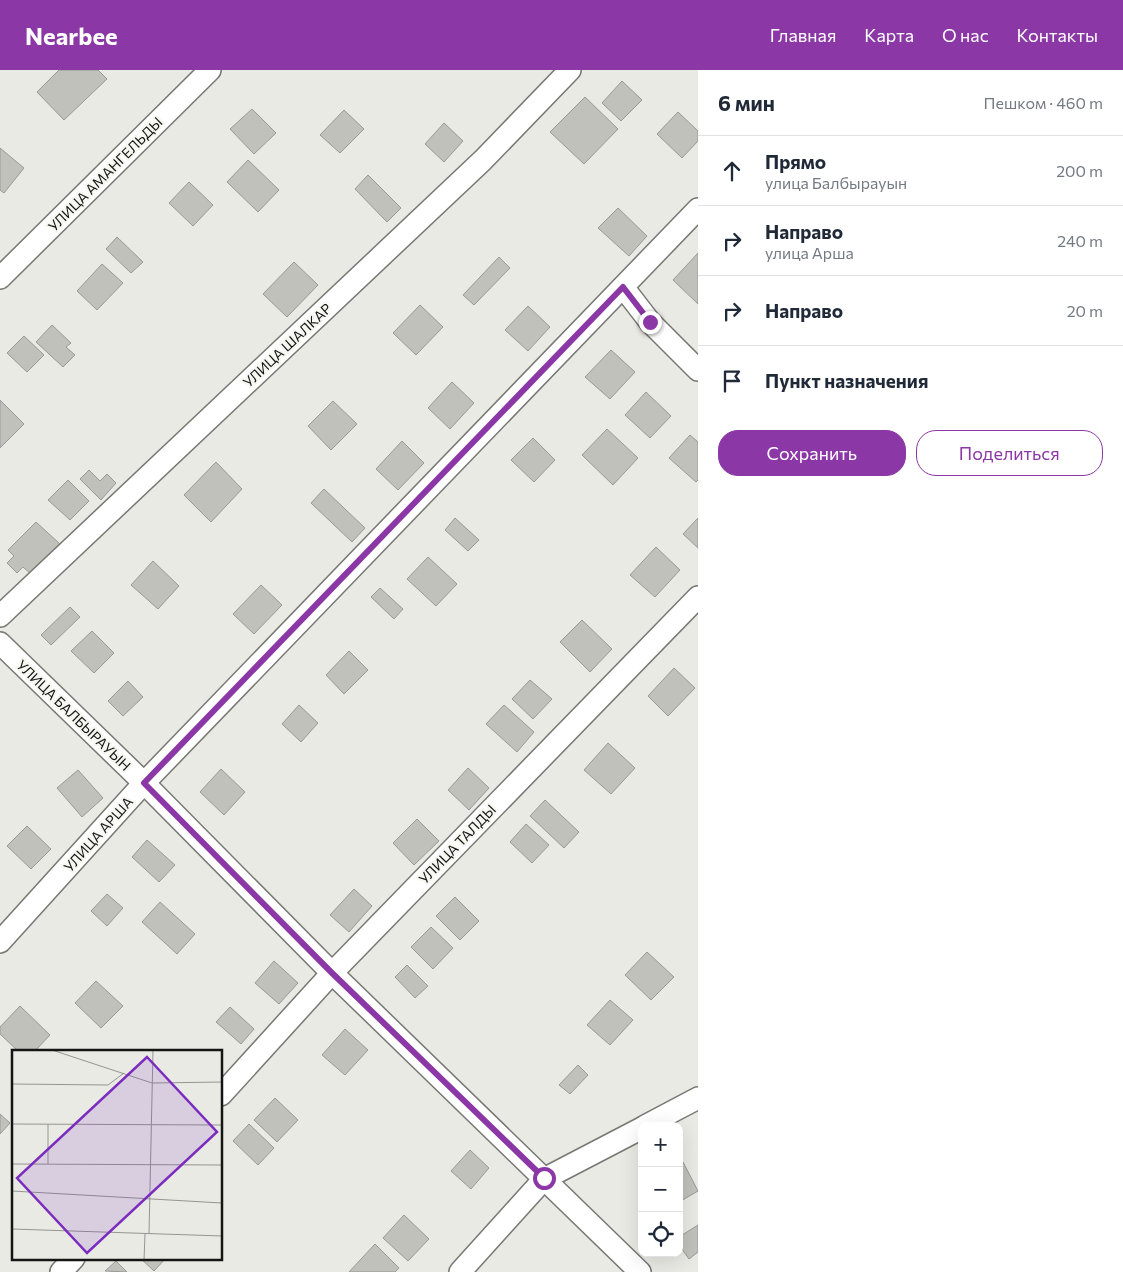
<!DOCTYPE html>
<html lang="ru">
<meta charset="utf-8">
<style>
body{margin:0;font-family:Commissioner,sans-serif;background:#f6f6f7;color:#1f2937}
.controls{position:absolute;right:15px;bottom:15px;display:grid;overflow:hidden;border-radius:10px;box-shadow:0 5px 20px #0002}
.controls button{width:45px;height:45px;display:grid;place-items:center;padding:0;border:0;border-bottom:1px solid #e0e1e3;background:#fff;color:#1f2937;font:25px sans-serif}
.stop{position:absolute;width:15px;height:15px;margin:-11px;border:4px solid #8b37a5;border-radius:50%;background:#fff}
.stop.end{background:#8b37a5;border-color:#fff;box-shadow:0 1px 5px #0008}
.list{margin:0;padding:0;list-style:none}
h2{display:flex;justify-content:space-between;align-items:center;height:65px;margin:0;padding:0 20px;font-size:21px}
h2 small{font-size:16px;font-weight:400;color:#747a83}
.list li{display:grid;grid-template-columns:32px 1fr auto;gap:15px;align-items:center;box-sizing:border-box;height:70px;padding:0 20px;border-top:1px solid #e0e1e3}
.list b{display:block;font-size:19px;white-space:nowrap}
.list p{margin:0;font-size:16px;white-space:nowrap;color:#747a83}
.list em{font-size:16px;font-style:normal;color:#747a83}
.actions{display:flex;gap:10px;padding:15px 20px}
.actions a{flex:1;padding:11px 0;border:1px solid #8b37a5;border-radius:20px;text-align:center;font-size:18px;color:#8b37a5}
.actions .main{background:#8b37a5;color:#fff}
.icon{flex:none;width:28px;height:28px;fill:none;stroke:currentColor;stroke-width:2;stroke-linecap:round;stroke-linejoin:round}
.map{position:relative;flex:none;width:698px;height:1202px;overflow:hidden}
header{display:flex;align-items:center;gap:30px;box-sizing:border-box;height:70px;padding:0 25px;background:#8b37a5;color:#fff}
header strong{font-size:24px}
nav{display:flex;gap:28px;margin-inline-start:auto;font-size:18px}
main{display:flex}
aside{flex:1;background:#fff}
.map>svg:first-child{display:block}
</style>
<header>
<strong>Nearbee</strong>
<nav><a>Главная</a><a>Карта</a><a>О нас</a><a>Контакты</a></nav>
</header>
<main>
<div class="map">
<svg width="698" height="1202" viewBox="0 0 698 1202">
<rect width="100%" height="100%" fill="#eaeae5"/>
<g fill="#c1c1bc" stroke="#999995">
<path d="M59 0H98L107 9 64 50 37 22Z"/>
<path d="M622 11 642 30 621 51 602 33Z"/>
<path d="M585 27 618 59 584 94 550 62Z"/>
<path d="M252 39 276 63 254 84 230 59Z"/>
<path d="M344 40 364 59 340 83 320 65Z"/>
<path d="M678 42 698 61V71L682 88 657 64Z"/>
<path d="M444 53 463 71 444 92 425 74Z"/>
<path d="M0 78 24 98 4 123 0 120Z"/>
<path d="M248 90 279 120 258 142 227 112Z"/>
<path d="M368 105 401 138 387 152 355 119Z"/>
<path d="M189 112 213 135 193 156 169 133Z"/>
<path d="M618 138 647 166 629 186 598 158Z"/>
<path d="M117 167 143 192 131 203 106 179Z"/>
<path d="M698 183V234L673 210Z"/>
<path d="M499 187 510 198 474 235 463 225Z"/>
<path d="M294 192 318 215 287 247 263 224Z"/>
<path d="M102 194 123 213 97 240 77 221Z"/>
<path d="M420 235 443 257 416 285 393 263Z"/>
<path d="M528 236 550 257 528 281 505 260Z"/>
<path d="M52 255 71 273 66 277 75 285 63 297 36 272Z"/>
<path d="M24 266 44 285 27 302 7 283Z"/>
<path d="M611 280 635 302 610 329 585 307Z"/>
<path d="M452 312 474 333 450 359 428 338Z"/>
<path d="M646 322 671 346 650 368 625 345Z"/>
<path d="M0 330 24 354 0 378Z"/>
<path d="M333 331 357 354 331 380 308 356Z"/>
<path d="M607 359 638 388 613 415 582 385Z"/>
<path d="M690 365 698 372V410L696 412 669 388Z"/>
<path d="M533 368 555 390 534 412 511 390Z"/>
<path d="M402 371 424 393 398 420 376 399Z"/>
<path d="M216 392 242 419 211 452 184 425Z"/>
<path d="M89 400 100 411 107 404 116 413 101 430 80 409Z"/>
<path d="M68 410 89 431 70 450 48 430Z"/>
<path d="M324 419 365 458 352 472 311 433Z"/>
<path d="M455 448 479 470 468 481 445 460Z"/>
<path d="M698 448V478L683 464Z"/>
<path d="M36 452 60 474 31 504 23 497 17 503 7 493 14 486 8 480Z"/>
<path d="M656 477 680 500 655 527 630 505Z"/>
<path d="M428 487 457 514 436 536 407 509Z"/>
<path d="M153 491 179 516 158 539 131 515Z"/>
<path d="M261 515 282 535 254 564 233 544Z"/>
<path d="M380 518 403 539 394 549 371 527Z"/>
<path d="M70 537 80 547 51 575 41 565Z"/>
<path d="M582 550 612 579 590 602 560 572Z"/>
<path d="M92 561 114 583 94 603 71 581Z"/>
<path d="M349 581 368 600 344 624 326 605Z"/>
<path d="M674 598 695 618 668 646 648 626Z"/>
<path d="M530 610 552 629 533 649 512 629Z"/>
<path d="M128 611 143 627 123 646 108 631Z"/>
<path d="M299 635 318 653 301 672 282 654Z"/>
<path d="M504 635 534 662 517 682 486 654Z"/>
<path d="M608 673 635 698 611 724 584 700Z"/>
<path d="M468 698 489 718 469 740 448 720Z"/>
<path d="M221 699 245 722 224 745 200 722Z"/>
<path d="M78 700 103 728 82 747 57 718Z"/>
<path d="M545 730 579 762 564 778 530 746Z"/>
<path d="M417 749 439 771 414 795 393 773Z"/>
<path d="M526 754 549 775 532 793 510 772Z"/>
<path d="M27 756 51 779 31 799 7 776Z"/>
<path d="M147 770 175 795 159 812 132 787Z"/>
<path d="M354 819 372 836 349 862 330 845Z"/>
<path d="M107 824 123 838 107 856 91 841Z"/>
<path d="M455 827 479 851 460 870 436 846Z"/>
<path d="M160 832 195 864 177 884 142 852Z"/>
<path d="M431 857 453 878 433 899 411 877Z"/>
<path d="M647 882 674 907 651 930 625 905Z"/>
<path d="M274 891 298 913 279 934 255 913Z"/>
<path d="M407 895 428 916 415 928 395 907Z"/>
<path d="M96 911 123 936 101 958 75 933Z"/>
<path d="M610 930 633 950 610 975 587 955Z"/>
<path d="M20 936 50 965 35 981H18L0 964V957Z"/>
<path d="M230 937 254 959 241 974 216 952Z"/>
<path d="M345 959 368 980 345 1005 322 985Z"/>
<path d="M578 995 588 1005 570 1024 559 1015Z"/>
<path d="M275 1028 298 1050 277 1072 254 1050Z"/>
<path d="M0 1044 10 1053 0 1064Z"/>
<path d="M249 1054 274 1078 258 1095 233 1071Z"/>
<path d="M470 1080 489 1098 471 1119 451 1101Z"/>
<path d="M683 1092 698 1121 679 1132V1094Z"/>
<path d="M404 1145 429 1169 408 1191 383 1168Z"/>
<path d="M698 1155V1182L689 1189 679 1175V1167Z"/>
<path d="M375 1174 399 1198 395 1202H349Z"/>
<path d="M140 1188H166L154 1201Z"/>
<path d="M116 1191 127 1202 105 1201Z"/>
</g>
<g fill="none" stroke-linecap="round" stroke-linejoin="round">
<defs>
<g id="minor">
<path d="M0 208 210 0"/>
<path d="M623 217 650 252 698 300"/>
<path d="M0 546 483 90 570 0"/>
<path d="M0 573 144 713 332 903 640 1202"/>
<path d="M0 872 144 713 698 139"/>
<path d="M221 1025 332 903 698 527"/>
<path d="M645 1056 698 1028"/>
<path d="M61 1202 74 1188"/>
<path d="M460 1202 544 1109 642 1058"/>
</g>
</defs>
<use href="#minor" stroke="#777773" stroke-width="24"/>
<use href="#minor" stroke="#fff" stroke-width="21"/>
</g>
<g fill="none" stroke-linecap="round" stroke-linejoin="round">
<path stroke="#8b37a5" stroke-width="6" d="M544 1108 332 903 144 713 623 217 650 252"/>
</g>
<g text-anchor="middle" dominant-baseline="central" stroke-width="4.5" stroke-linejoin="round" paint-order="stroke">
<g font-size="14" fill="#151514" stroke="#f7f7f2">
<text transform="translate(105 104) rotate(-45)">УЛИЦА АМАНГЕЛЬДЫ</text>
<text transform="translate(287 275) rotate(-43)">УЛИЦА ШАЛКАР</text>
<text transform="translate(74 645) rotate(44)">УЛИЦА БАЛБЫРАУЫН</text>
<text transform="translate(98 764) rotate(-48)">УЛИЦА АРША</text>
<text transform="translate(457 774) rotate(-46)">УЛИЦА ТАЛДЫ</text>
</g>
</g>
<g transform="translate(12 980)">
<rect width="210" height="210" fill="#eaeae5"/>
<path fill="none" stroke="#959591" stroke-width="1" d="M40 0 140 33 210 32M0 34 96 35 112 23M0 74 210 75M0 114 210 115M36 114V74M0 141 210 153M0 179 210 186M137 184 141 0M132 210 133 184"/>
<path fill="#7b2cbf" fill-opacity="0.15" stroke="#7b2cbf" stroke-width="2.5" d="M135 7 205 82 75 203 5 128Z"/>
<rect width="210" height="210" fill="none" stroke="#151514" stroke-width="2.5"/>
</g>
</svg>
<div class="controls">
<button>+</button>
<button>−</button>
<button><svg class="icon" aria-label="locate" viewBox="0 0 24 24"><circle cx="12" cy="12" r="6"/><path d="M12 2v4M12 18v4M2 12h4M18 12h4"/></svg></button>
</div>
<div class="stop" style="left:544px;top:1108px"></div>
<div class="stop end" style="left:650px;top:252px"></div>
</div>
<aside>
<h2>6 мин<small>Пешком · 460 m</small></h2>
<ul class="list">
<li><svg class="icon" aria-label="ahead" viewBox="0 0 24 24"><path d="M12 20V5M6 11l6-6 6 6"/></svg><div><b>Прямо</b><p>улица Балбырауын</p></div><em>200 m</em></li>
<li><svg class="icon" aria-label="right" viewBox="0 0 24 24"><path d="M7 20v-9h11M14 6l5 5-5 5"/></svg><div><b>Направо</b><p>улица Арша</p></div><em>240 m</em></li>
<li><svg class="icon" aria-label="right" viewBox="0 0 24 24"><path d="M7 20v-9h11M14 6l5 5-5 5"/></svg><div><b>Направо</b></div><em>20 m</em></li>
<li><svg class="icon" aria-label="arrive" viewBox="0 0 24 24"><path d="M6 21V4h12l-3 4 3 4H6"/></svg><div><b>Пункт назначения</b></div></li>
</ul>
<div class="actions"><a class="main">Сохранить</a><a>Поделиться</a></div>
</aside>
</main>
